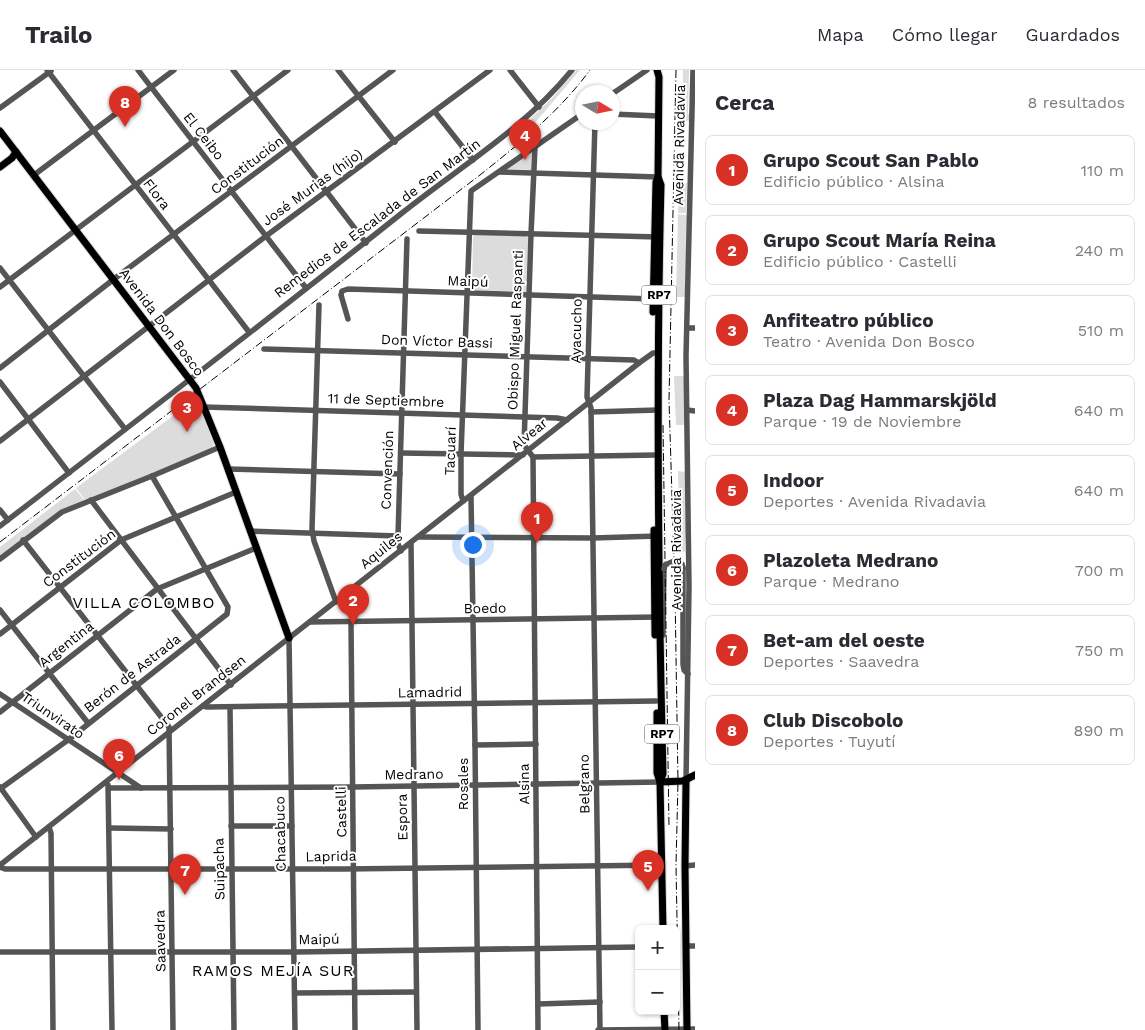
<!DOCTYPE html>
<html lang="es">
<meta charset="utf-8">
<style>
body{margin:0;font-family:"Work Sans",sans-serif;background:#f7f7f7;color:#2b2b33}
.controls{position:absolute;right:15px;bottom:15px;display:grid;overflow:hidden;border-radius:8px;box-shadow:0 1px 4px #0004}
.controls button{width:45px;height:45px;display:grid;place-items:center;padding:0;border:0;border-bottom:1px solid #e1e1e2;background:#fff;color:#2b2b33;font:25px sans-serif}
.compass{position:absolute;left:575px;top:15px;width:45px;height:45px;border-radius:50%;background:#fff;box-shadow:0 1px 4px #0004;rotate:100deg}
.you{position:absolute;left:472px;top:474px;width:18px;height:18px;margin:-12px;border:4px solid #fff;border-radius:50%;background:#1a73e8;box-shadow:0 0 0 8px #1a73e833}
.badge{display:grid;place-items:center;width:32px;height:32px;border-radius:50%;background:#d93025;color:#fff;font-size:16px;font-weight:700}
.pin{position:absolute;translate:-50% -41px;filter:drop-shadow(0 1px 2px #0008)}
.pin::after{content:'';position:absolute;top:26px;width:18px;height:15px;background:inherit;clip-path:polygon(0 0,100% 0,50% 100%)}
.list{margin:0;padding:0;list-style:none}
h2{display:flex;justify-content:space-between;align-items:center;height:65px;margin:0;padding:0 20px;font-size:21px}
h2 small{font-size:16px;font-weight:400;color:#7c7c81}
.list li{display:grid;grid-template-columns:32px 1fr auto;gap:15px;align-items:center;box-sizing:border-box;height:70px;margin:0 10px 10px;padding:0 10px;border:1px solid #e1e1e2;border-radius:8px}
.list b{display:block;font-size:19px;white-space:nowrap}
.list p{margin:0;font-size:16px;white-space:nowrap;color:#7c7c81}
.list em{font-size:16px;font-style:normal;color:#7c7c81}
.map{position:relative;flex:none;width:695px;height:960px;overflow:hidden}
header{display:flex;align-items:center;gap:30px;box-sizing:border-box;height:70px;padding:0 25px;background:#fff;border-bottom:1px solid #e1e1e2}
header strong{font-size:24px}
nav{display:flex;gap:28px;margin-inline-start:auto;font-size:18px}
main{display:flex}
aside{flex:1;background:#fff}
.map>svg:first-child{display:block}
</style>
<header>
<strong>Trailo</strong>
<nav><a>Mapa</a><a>Cómo llegar</a><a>Guardados</a></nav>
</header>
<main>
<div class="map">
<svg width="695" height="960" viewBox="0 0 695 960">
<rect width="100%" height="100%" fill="#fff"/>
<g fill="#dcdcdc">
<path d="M576 0H580L528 61 525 56 526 53 553 27Z"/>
<path d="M683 0H689L688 44H690V51H682Z"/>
<path d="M532 80 531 100 506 99Z"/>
<path d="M680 113H687L686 143H678Z"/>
<path d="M678 144 687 145 685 227H676Z"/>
<path d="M475 165H525L528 168 526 222 472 220 473 167Z"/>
<path d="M674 306H684V355H676Z"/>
<path d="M197 328 214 374 212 378 86 431 76 418Z"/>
<path d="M678 401 685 402 686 459 685 482 680 481Z"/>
<path d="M75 419 85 431 59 441 0 488V477Z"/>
</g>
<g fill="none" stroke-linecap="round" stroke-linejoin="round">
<defs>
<g id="major">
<path d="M0 61 196 318 220 377 289 568"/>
<path d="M0 97 12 88 16 82"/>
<path d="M658 107 661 115C656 311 658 507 663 704L660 712 663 859"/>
<path d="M653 242 656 112 658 107 659 7 657 0"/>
<path d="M654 460 655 565"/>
<path d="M657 643V703L660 712"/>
<path d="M686 711 685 796 687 960"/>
<path d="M660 712 683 711 695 705"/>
<path d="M664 941 665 960"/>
</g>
</defs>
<use href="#major" stroke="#dbdbdb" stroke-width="9"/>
<g stroke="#555" stroke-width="5.5">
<path d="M47 0 249 262"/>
<path d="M138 0 306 218"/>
<path d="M233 0 366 173"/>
<path d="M338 0 395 72"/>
<path d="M510 0 539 37"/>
<path d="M612 24 647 0"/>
<path d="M0 38 51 1"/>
<path d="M435 42 473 90"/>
<path d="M612 44 658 46"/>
<path d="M595 52 587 327 591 338 600 960"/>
<path d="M520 54 533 72 535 77 531 164 524 375 533 387 538 960"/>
<path d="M499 102 658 107"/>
<path d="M34 105 174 0"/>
<path d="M419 161 659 167"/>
<path d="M0 198 125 359"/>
<path d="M0 217 288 0"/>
<path d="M319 235 312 459 314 471 336 532"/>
<path d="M348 249 341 225 342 221 348 219 654 229"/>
<path d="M687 258H695"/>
<path d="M264 279 634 290 639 293"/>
<path d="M0 298 114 209 393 0"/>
<path d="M0 312 69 403"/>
<path d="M204 337 557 348 567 350"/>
<path d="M687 340 695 341"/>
<path d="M591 342 658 340"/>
<path d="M0 371 266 166 490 0"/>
<path d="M401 383 523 385"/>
<path d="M533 387 657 385"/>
<path d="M228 399 400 404"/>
<path d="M471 426 475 675 478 960"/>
<path d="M91 430 231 615"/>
<path d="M463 431 461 424V384L471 121 582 44"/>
<path d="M0 440 8 450"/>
<path d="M0 456C135 352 269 249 402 143 461 96 525 58 572 0"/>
<path d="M250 461 398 466"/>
<path d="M418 467 593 468 658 466"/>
<path d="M23 470 169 657 173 960"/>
<path d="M411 473 417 960"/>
<path d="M401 481 398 474V466L407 169"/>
<path d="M0 489 62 442 152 406 220 377"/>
<path d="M683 498V594L684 600 688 604"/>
<path d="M0 540 88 653"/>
<path d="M310 552 658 547"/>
<path d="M351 553 355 960"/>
<path d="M0 564 121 470 236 422"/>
<path d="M663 565 664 499"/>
<path d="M289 568 295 960"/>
<path d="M0 624 141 718"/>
<path d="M203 636 207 637 656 631"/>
<path d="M230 637 234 960"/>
<path d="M0 642 157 519 256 478"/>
<path d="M475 675 536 674"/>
<path d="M686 711 689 517 686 286 693 0"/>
<path d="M108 715 112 960"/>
<path d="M0 717 36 767"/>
<path d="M110 718 353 717 660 712"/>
<path d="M0 719 68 670 227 544 228 537 152 406"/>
<path d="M231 756H292"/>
<path d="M49 757 51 763 53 960"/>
<path d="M110 758 171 759"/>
<path d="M0 795 639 293 653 283H658"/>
<path d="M685 796 695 795"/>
<path d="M0 797 5 799H344L662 795"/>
<path d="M686 876H695"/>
<path d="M0 882H295L639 877"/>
<path d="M295 923 416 922"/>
<path d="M538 934 600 932"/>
<path d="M598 960 695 959"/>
</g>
<use href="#major" stroke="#000" stroke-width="7"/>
<g stroke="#000" stroke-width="1" stroke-dasharray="8 2.5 1 2.5" stroke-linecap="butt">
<path d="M676 0 669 330 675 522 678 712 676 795 679 960"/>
<path d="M663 355 669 757"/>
<path d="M0 472 480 105C520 73 559 42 590 0"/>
</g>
<path stroke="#555" stroke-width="5.5" d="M664 499 665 495 674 491 682 494 683 498"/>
</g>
<g text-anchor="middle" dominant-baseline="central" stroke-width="4" stroke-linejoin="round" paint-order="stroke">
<g fill="#fff" stroke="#4c4c4c" stroke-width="1">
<rect x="641.5" y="215.5" width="35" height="19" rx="4"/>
<rect x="644.5" y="654.5" width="35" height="19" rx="4"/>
</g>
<g font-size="12" font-weight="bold" fill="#000">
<text x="659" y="225">RP7</text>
<text x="662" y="664">RP7</text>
</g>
<g font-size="14" fill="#000" stroke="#fff">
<text transform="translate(204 66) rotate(52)">El Ceibo</text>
<text transform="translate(679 75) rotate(-89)">Avenida Rivadavia</text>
<text transform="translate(247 95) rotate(-37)">Constitución</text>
<text transform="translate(312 117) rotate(-36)">José Murias (hijo)</text>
<text transform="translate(157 124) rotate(53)">Flora</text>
<text transform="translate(377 148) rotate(-37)">Remedios de Escalada de San Martín</text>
<text transform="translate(468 211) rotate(2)">Maipú</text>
<text transform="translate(162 252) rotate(53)">Avenida Don Bosco</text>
<text transform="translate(515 260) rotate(-88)">Obispo Miguel Raspanti</text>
<text transform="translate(576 261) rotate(-89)">Ayacucho</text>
<text transform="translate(437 271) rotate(2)">Don Víctor Bassi</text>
<text transform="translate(386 330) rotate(2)">11 de Septiembre</text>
<text transform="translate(529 364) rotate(-39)">Alvear</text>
<text transform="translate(450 381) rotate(-88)">Tacuarí</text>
<text transform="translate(387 400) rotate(-88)">Convención</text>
<text transform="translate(381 480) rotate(-39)">Aquiles</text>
<text transform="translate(676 480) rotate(-90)">Avenida Rivadavia</text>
<text transform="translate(79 488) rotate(-37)">Constitución</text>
<text transform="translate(485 538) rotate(-1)">Boedo</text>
<text transform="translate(66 574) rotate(-38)">Argentina</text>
<text transform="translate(132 603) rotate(-38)">Berón de Astrada</text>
<text transform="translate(430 622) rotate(-1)">Lamadrid</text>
<text transform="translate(196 625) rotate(-38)">Coronel Brandsen</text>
<text transform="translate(53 645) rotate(34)">Triunvirato</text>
<text transform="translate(414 704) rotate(-1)">Medrano</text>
<text transform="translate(463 714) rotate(-90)">Rosales</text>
<text transform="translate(524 714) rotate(-91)">Alsina</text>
<text transform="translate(584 714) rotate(-91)">Belgrano</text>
<text transform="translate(341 742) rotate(-91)">Castelli</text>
<text transform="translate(402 747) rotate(-91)">Espora</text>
<text transform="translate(280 764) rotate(-91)">Chacabuco</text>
<text transform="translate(331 786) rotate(-1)">Laprida</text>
<text transform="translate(219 799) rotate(-91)">Suipacha</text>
<text transform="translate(319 869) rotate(-1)">Maipú</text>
<text transform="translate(160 871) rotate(-91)">Saavedra</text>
</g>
<g font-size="16" letter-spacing="1" fill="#000" stroke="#fff">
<text x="144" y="532">VILLA COLOMBO</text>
<text x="273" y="900">RAMOS MEJÍA SUR</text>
</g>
</g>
</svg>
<div class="controls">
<button>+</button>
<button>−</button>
</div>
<svg class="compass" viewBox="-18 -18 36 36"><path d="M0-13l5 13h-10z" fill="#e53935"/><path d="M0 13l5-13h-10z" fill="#7c7c81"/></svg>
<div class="you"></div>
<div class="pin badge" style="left:537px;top:473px">1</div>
<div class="pin badge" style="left:353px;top:555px">2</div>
<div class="pin badge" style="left:187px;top:362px">3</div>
<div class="pin badge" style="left:525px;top:90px">4</div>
<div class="pin badge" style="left:648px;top:821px">5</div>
<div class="pin badge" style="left:119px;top:710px">6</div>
<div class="pin badge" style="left:185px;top:825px">7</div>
<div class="pin badge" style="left:125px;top:57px">8</div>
</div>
<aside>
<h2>Cerca<small>8 resultados</small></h2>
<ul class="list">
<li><span class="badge">1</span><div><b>Grupo Scout San Pablo</b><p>Edificio público · Alsina</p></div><em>110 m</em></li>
<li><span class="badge">2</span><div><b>Grupo Scout María Reina</b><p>Edificio público · Castelli</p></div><em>240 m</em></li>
<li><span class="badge">3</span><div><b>Anfiteatro público</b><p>Teatro · Avenida Don Bosco</p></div><em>510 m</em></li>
<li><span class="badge">4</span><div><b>Plaza Dag Hammarskjöld</b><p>Parque · 19 de Noviembre</p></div><em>640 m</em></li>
<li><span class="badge">5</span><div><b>Indoor</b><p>Deportes · Avenida Rivadavia</p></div><em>640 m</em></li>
<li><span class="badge">6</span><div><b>Plazoleta Medrano</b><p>Parque · Medrano</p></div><em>700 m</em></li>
<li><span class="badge">7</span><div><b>Bet-am del oeste</b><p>Deportes · Saavedra</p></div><em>750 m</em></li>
<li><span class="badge">8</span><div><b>Club Discobolo</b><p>Deportes · Tuyutí</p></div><em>890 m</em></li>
</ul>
</aside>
</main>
